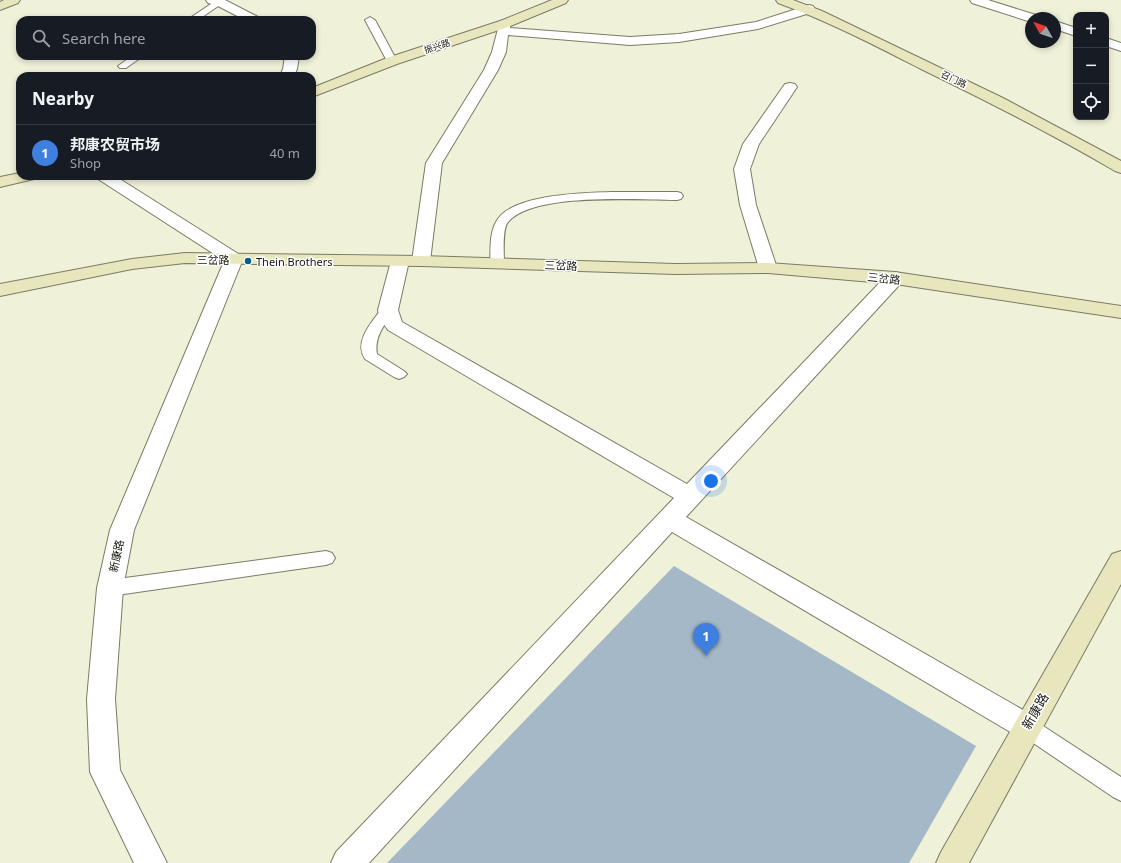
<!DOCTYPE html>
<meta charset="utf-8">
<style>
body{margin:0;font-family:"Noto Sans","Noto Sans SC",sans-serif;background:#20242c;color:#f1f3f6}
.controls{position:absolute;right:12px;top:12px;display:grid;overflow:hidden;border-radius:8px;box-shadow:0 2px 6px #0003}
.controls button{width:36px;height:36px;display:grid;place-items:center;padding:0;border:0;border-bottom:1px solid #363941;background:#171b24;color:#f1f3f6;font:20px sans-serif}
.compass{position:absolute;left:1025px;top:12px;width:36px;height:36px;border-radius:50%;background:#171b24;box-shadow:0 2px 6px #0003;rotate:310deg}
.you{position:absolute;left:711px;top:481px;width:14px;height:14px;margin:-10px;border:3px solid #fff;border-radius:50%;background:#1a73e8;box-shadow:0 0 0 6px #1a73e833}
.badge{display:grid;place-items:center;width:26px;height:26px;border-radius:50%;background:#85b0c7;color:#fff;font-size:13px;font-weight:700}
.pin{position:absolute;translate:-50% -33px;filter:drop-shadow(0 1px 2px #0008)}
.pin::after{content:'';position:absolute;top:21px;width:14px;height:12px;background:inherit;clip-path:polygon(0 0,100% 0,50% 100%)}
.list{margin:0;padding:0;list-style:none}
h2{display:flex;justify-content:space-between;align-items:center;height:52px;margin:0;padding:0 16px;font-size:17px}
h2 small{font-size:13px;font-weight:400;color:#9ea1a6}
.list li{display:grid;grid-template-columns:26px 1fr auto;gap:12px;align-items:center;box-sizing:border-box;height:56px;padding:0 16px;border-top:1px solid #363941}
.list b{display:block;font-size:15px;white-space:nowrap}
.list p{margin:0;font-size:13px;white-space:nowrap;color:#9ea1a6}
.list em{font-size:13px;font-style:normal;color:#9ea1a6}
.icon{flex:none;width:22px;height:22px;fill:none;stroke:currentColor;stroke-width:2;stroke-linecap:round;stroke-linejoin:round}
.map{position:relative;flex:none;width:1121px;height:863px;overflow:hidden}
.search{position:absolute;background:#171b24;box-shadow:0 2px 6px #0003;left:16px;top:16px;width:300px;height:44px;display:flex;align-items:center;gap:10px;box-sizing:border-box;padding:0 14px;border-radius:12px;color:#9ea1a6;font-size:15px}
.panel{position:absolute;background:#171b24;box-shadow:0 2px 6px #0003;left:16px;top:72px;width:300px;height:108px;border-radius:12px}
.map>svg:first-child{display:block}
</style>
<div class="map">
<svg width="1121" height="863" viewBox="0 0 1121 863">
<rect width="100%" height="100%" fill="#f0f1d9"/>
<path fill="#a4b8c7" d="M674 566 976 746 909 863H387Z"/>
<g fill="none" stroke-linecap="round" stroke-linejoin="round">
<defs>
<g id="service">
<path d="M217 0H222L224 2 198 20H187Z"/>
<path d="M370 17 375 20 397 61 395 63 392 64 387 61 365 20Z"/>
<path d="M132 56H143L126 68H120L118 66Z"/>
<path d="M611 192H677L681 193 683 196 681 199 677 200C638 200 534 192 508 222 502 229 504 254 504 264L502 267H492L490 264C491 251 489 234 496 222 510 194 583 193 611 192Z"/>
<path d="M388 306 393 307 395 310C385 324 374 336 377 354L404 371 407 374 404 377 399 379 394 377 365 359C353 341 373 321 383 307Z"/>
<path d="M326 551 332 553 335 558 332 563 326 565 110 596 103 593 101 588 103 583 110 580Z"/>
<path d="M1027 717 1034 720 1121 777V801L1113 797 1020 734 1016 727 1020 720Z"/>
</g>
<g id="minor">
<path d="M206 0H225L258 17 260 20H245L216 5 208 3Z"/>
<path d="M970 0H988L1036 15 1038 18H1031V21H1028L972 3Z"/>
<path d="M809 5 813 6 815 9 813 12 758 29 679 42 630 45 508 35 506 52 498 70 442 163 430 261 427 265 421 266 415 265 412 261 426 163 484 70 492 52 500 21H508L510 24V28L630 37 679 34 756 22Z"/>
<path d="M1055 21 1076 28V36L1055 29Z"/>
<path d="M1106 38 1121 43V51L1106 46Z"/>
<path d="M285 56H299L297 69 294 76H280L283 69Z"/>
<path d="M790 83 795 84 797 87 759 144 750 169 756 205 777 268 774 272 768 273 762 272 759 268 740 205 734 169 743 144 785 84Z"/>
<path d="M96 176H115L240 255 243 259 240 263 234 264 228 263 98 179Z"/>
<path d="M400 256 406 257 409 261 398 310 402 322 687 484 888 274 895 272 902 274 904 278 902 282 686 517 1037 718 1041 727 1037 736 1027 740 1017 736 672 532 369 863H331L336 852 674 498 388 330 380 319 378 310 391 261 394 257Z"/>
</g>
<path id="tertiary" d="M234 254 240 255 243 259 134 530 123 588 115 699 120 770 167 863H134L90 772 87 699 97 588 110 530 225 259 228 255Z"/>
<g id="secondary">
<path d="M4 0H20L18 3 0 10V2Z"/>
<path d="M552 0H568L566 3 508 27 397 64 312 97V88L387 58 500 21Z"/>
<path d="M776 0H793L822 11 1003 98 1121 161V173L1115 171C1052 134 987 101 921 69 874 45 828 21 778 3Z"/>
<path d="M20 173V176H36L34 179 0 187V177Z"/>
<path d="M185 253 421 256 675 264 768 263 895 272 1121 306V318L895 284 768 273 675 274 421 266 185 263 132 269 0 296V284L132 259Z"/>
<path d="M1121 551V584L969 863H936L941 852 1112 554Z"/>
</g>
</defs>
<use href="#service" stroke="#7b7b66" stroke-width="2"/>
<use href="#minor" stroke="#7b7b66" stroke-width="2"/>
<use href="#tertiary" stroke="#7b7b66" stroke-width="2"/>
<use href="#secondary" stroke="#7b7b66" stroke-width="2"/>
<use href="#service" fill="#fff" fill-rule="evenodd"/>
<use href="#minor" fill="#fff" fill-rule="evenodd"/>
<use href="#tertiary" fill="#fff" fill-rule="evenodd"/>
<use href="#secondary" fill="#e7e6bc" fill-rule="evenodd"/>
</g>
<circle fill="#005d8d" stroke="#fff" stroke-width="1.5" cx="248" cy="261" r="4"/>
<g text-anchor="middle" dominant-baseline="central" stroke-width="3" stroke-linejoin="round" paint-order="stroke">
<g font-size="9" fill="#15150d" stroke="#fff">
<text transform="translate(437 46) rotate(-18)">振兴路</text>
<text transform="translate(954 79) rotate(26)">召门路</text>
</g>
<g font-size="11" fill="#15150d" stroke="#fff">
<text x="213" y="259">三岔路</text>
<text transform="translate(561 265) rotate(2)">三岔路</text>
<text transform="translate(884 278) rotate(6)">三岔路</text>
<text transform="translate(116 556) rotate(-78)">新康路</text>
</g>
<g font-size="11" fill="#15150d" stroke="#fff" text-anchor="start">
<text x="256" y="261">Thein Brothers</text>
</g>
<g font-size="13" fill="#15150d" stroke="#fff">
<text transform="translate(1035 711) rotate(-60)">新康路</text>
</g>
</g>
</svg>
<div class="controls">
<button>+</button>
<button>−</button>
<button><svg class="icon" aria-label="locate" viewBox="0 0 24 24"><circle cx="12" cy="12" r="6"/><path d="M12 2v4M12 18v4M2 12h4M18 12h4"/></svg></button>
</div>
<svg class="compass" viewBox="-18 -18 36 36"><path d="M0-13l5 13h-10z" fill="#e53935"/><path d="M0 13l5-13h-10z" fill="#9ea1a6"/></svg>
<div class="you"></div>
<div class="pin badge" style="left:706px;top:656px;background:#3f7fe0">1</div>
<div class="search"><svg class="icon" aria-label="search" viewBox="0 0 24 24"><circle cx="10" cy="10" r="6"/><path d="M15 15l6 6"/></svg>Search here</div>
<section class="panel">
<h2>Nearby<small></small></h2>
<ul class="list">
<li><span class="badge" style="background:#3f7fe0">1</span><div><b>邦康农贸市场</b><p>Shop</p></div><em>40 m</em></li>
</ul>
</section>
</div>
